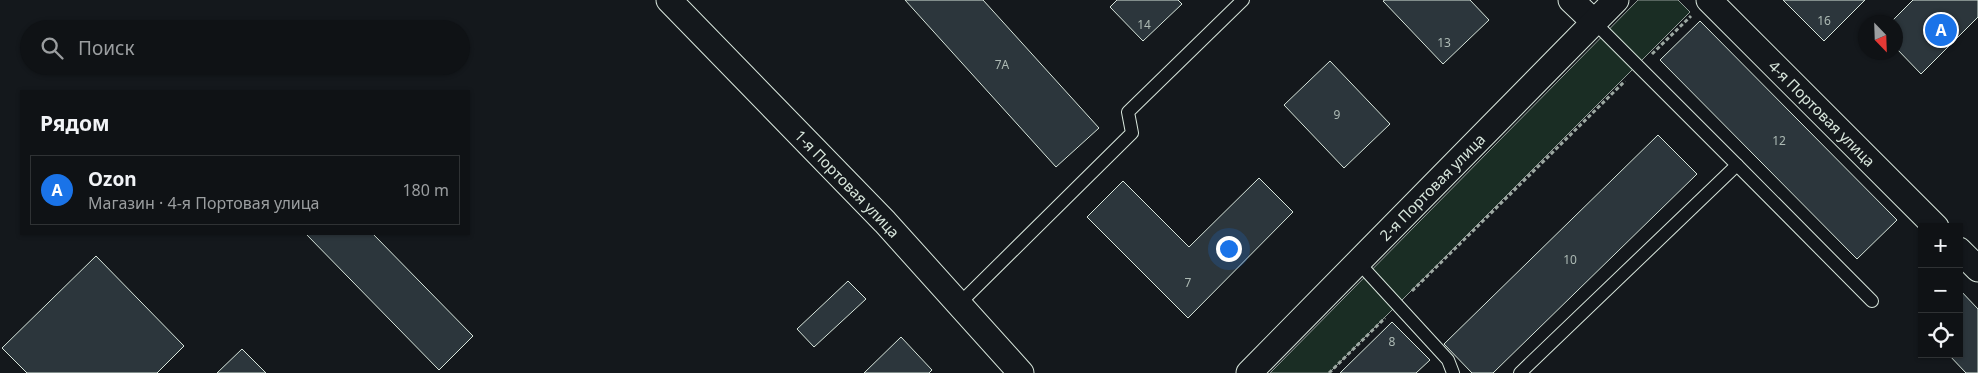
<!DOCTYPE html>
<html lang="ru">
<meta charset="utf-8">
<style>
body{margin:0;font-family:"Noto Sans",sans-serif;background:#1d2022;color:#f1f3f6}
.controls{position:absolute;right:15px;bottom:15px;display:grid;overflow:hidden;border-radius:0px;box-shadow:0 1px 4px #0004}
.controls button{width:45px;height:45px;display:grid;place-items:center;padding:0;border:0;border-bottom:1px solid #2f3234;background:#0f1215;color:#f1f3f6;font:25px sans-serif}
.compass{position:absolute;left:1858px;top:15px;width:45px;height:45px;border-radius:50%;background:#0f1215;box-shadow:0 1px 4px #0004;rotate:157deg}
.you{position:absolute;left:1228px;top:248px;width:18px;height:18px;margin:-12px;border:4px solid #fff;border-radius:50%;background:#1a73e8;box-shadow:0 0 0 8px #1a73e833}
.badge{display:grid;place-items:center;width:32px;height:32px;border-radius:50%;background:#1a73e8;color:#fff;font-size:16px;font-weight:700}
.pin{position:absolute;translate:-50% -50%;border:2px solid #fff;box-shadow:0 1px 5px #0006}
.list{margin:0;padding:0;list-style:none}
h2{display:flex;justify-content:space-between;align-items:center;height:65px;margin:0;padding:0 20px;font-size:21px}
h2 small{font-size:16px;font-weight:400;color:#9b9ea0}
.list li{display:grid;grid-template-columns:32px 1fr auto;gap:15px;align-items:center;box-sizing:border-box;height:70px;margin:0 10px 10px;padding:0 10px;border:1px solid #2f3234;border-radius:0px}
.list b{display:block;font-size:19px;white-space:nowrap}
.list p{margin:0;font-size:16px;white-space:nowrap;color:#9b9ea0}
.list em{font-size:16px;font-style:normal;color:#9b9ea0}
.icon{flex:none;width:28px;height:28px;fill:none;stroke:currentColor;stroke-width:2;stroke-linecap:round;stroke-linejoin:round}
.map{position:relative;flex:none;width:1978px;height:373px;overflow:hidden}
.search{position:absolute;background:#0f1215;box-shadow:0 1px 4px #0004;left:20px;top:20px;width:450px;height:55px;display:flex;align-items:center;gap:12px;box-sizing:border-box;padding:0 18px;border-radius:28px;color:#9b9ea0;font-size:19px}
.panel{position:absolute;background:#0f1215;box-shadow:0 1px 4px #0004;left:20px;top:90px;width:450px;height:145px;border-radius:0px}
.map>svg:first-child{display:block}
</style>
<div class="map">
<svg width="1978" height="373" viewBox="0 0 1978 373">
<rect width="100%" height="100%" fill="#14181c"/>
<path fill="#1a2d24" stroke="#939e99" d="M1638 0H1678L1690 12 1329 373H1270Z"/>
<g fill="#2c363c" stroke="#d8e6dc">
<path d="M905 0H983L1099 128 1056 167Z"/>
<path d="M1117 0H1178L1182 4 1143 41 1110 7Z"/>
<path d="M1385 0H1470L1489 20 1443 64 1383 1Z"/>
<path d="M1783 0H1865L1824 41Z"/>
<path d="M1913 0H1978V17L1921 74 1896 48V22H1891Z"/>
<path d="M1700 21 1897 220 1857 259 1660 60Z"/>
<path d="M1330 61 1390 124 1344 168 1284 105Z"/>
<path d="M1658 135 1697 174 1493 373H1472L1444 344Z"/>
<path d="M1259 178 1293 212 1188 318 1087 217 1123 181 1189 247Z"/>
<path d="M306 234H373L473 336 439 370Z"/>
<path d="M96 256 184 346 157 373H27L2 348Z"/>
<path d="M848 281 866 299 814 347 797 329Z"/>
<path d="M1959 289 1978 309V373H1966L1948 354H1959Z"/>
<path d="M1392 322 1430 360 1416 373H1340Z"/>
<path d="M901 337 932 370 929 373H864Z"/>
<path d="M242 349 266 373H217Z"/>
</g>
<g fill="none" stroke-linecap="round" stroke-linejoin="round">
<defs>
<g id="service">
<path d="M1737 165 1872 301"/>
<path d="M1358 262 1448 360 1453 373"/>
<path d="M959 304 1132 133 1128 112 1243 0"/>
<path d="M1520 373 1737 165 1594 22"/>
</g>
<g id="minor">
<path id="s1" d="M669 0 885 222 1021 373"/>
<path d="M1571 0 1594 22"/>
<path id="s2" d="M1709 0 1936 227"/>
<path d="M1959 250 1978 269"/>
<path id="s3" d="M1249 373 1616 0"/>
</g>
</defs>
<use href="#service" stroke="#d8e6dc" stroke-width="14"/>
<use href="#minor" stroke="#d8e6dc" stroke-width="27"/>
<g stroke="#9da8a2" stroke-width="3" stroke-dasharray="4 2.5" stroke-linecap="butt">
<path d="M1652 54 1691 16"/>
<path d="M1412 291 1625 81"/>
<path d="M1329 373 1385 318"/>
</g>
<use href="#service" stroke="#14181c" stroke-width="12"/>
<use href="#minor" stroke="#14181c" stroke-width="25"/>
</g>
<g text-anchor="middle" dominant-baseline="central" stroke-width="4" stroke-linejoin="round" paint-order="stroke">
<g font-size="12" fill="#adbab4">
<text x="1824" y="20">16</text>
<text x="1144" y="24">14</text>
<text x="1444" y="42">13</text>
<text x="1002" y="64">7А</text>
<text x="1337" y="114">9</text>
<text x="1779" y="140">12</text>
<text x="1570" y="259">10</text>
<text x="1188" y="282">7</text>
<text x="1392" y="341">8</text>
</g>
<g font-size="15" fill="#d8e6dc" stroke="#14181c">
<text stroke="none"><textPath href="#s2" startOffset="160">4-я Портовая улица</textPath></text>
<text stroke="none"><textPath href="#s1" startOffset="256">1-я Портовая улица</textPath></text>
<text stroke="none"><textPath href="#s3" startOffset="261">2-я Портовая улица</textPath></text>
</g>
</g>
</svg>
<div class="controls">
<button>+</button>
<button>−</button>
<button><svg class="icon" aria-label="locate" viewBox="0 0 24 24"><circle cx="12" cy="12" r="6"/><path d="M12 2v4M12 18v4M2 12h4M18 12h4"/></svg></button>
</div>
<svg class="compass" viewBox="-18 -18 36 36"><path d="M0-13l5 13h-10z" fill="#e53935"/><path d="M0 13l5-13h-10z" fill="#9b9ea0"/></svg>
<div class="you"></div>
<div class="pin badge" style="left:1941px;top:30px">A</div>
<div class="search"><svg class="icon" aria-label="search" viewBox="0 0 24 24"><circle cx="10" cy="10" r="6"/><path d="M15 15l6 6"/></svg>Поиск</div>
<section class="panel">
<h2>Рядом<small></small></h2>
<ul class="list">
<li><span class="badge">A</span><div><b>Ozon</b><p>Магазин · 4-я Портовая улица</p></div><em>180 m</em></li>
</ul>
</section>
</div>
